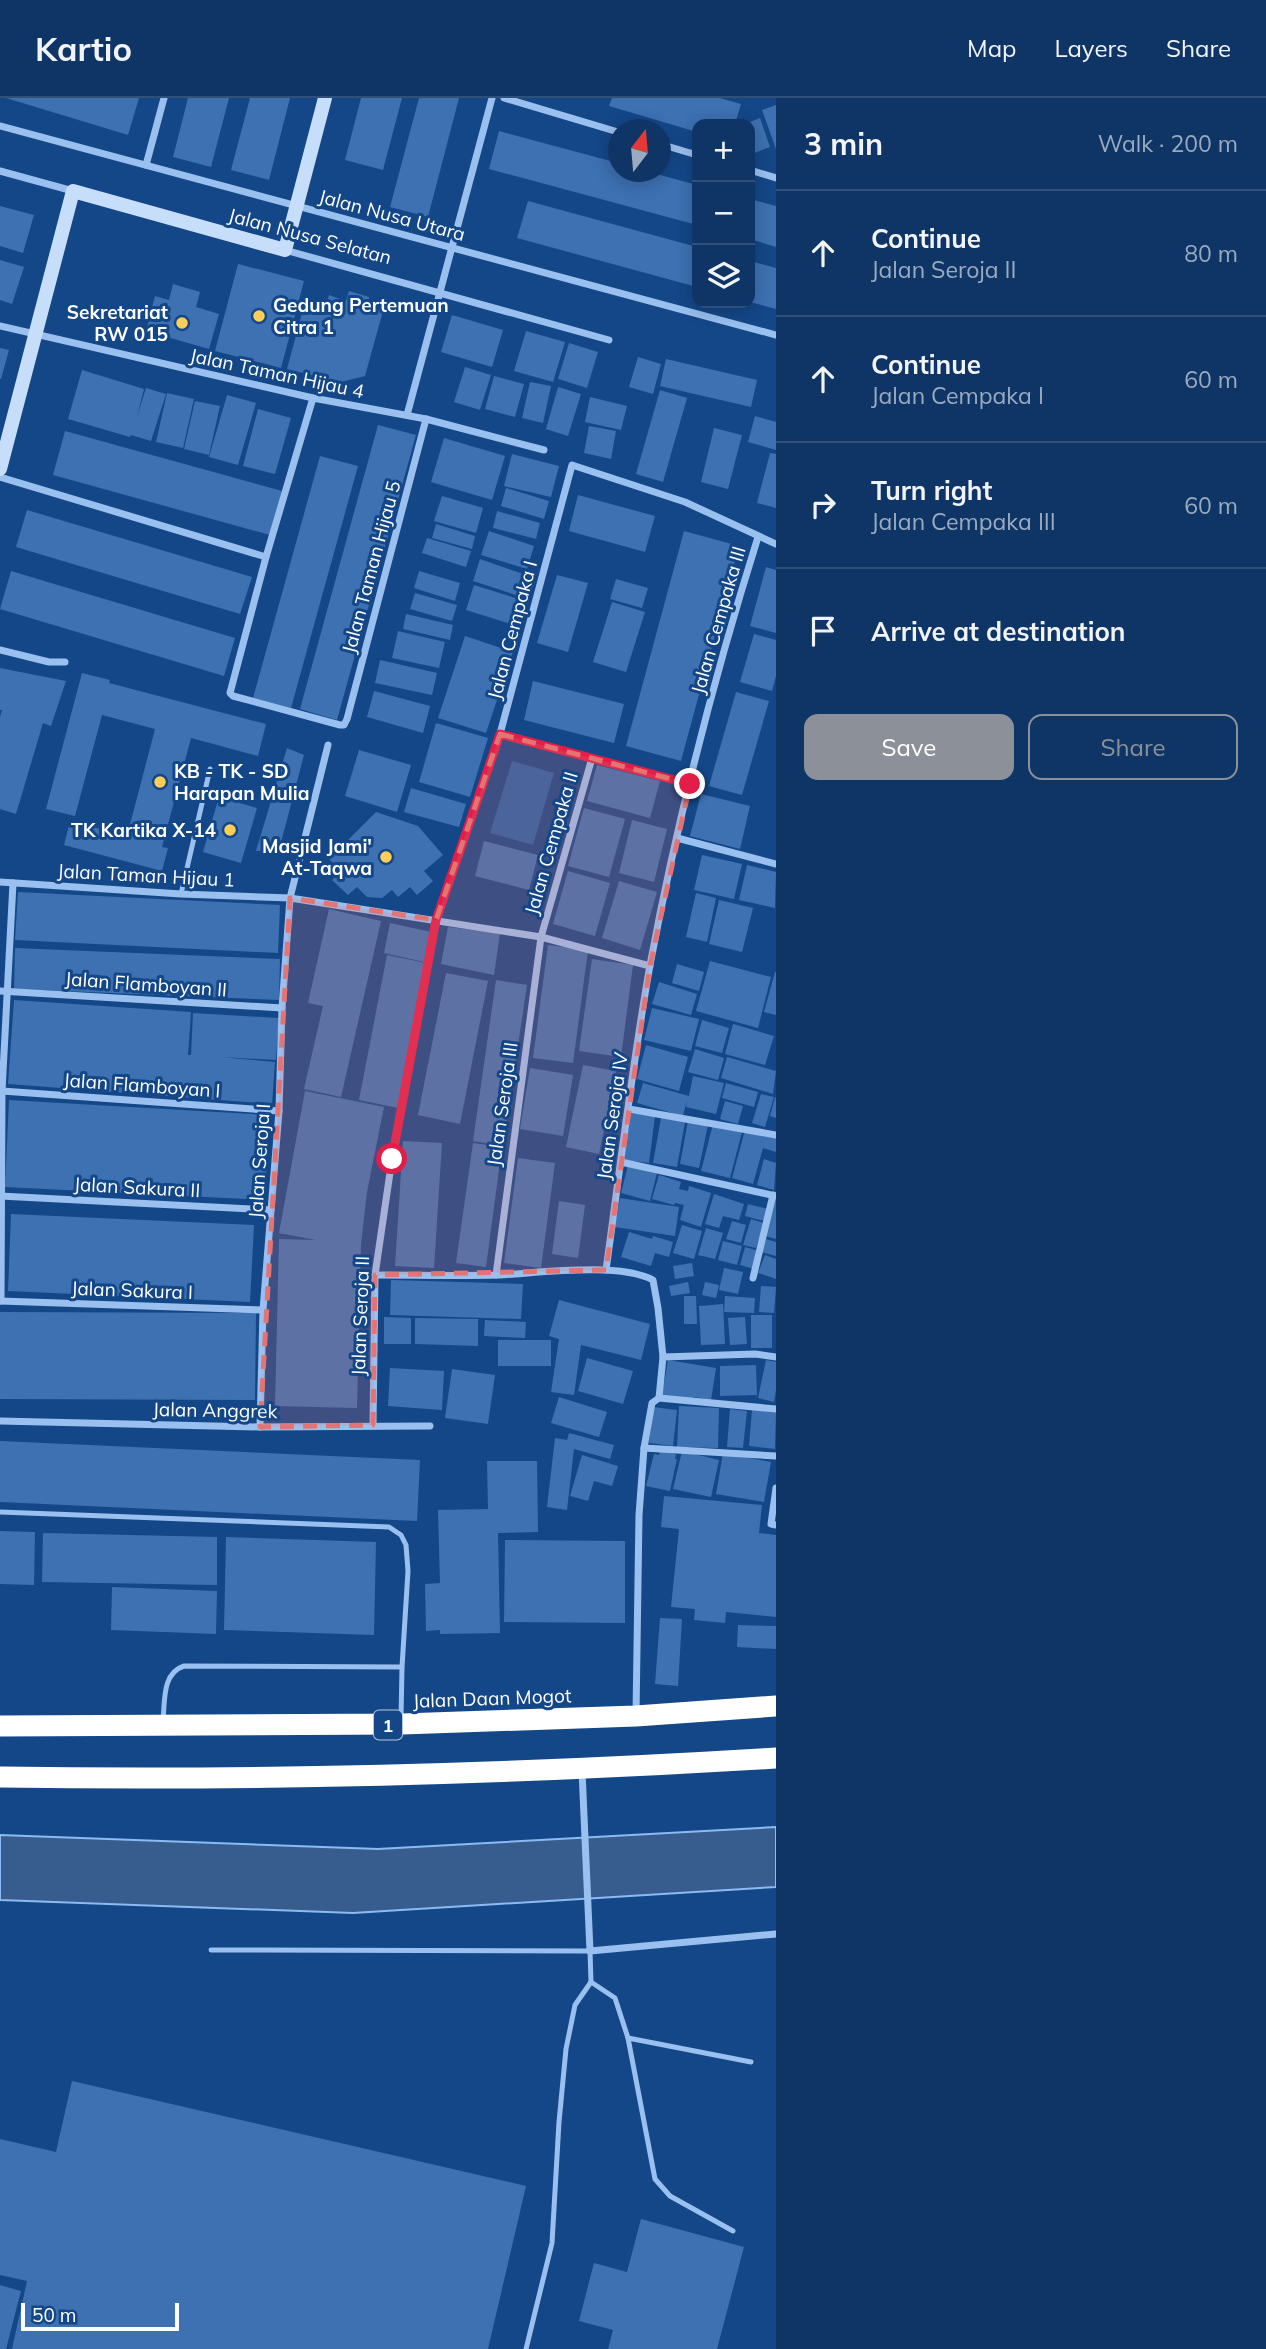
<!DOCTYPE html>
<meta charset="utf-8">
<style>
body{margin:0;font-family:Mulish,sans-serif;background:#183d6c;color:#f1f3f6}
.controls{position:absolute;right:21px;top:21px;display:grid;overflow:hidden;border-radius:14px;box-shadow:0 4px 18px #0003}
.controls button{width:63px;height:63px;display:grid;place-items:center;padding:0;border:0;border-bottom:2px solid #2f507a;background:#0f3566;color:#f1f3f6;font:35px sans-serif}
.compass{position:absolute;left:608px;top:21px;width:63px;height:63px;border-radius:50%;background:#0f3566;box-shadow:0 4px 18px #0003;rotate:16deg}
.scale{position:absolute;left:21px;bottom:18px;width:158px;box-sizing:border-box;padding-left:7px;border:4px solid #fff;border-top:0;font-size:19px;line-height:24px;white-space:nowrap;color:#fff;-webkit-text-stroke:5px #144788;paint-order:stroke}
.stop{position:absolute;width:21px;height:21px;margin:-16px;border:5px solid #e11d48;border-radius:50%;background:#fff}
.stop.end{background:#e11d48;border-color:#fff;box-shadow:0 2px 7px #0008}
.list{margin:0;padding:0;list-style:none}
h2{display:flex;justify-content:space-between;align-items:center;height:91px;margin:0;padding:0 28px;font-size:30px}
h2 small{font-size:23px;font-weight:400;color:#9babbf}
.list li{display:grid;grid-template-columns:46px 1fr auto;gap:21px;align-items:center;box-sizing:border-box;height:126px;padding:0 28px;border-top:2px solid #2f507a}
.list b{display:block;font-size:26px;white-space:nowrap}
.list p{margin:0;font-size:23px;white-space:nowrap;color:#9babbf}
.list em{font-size:23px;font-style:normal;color:#9babbf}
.actions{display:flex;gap:14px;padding:21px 28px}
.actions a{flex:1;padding:16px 0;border:2px solid #8c9099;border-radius:14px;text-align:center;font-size:24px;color:#8c9099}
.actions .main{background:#8c9099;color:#fff}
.icon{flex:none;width:38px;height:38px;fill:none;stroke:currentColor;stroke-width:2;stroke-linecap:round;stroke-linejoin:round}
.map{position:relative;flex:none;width:776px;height:2251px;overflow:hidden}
header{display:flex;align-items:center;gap:42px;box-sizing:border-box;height:98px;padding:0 35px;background:#0f3566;border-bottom:2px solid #2f507a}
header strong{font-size:33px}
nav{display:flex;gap:38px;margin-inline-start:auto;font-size:24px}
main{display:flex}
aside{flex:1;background:#0f3566}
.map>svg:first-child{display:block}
</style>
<header>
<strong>Kartio</strong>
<nav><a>Map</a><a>Layers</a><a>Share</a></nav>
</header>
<main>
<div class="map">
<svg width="776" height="2251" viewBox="0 0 776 2251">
<rect width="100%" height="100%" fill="#144788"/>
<path fill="#2661a7" d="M512 663 554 675 533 747 490 735Z"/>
<path fill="#375d8e" stroke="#8bbbf2" stroke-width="2" d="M776 1729V1789L353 1815 0 1802V1737L378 1751Z"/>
<g fill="#3d71b2">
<path d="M6 0H139L128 37Z"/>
<path d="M188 0H229L211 69 173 59Z"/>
<path d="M250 0H290L269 82 231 72Z"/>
<path d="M361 0H402L383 72 345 62Z"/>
<path d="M419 0H459L428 119 390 109Z"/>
<path d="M612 0H720L741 6 735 26H697V34L609 8Z"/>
<path d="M776 7V51L762 12Z"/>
<path d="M760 20 770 49 752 56 750 49V24Z"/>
<path d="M499 33 618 65V74H649L697 87V127L489 71Z"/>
<path d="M750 101 776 108V149L750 141Z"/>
<path d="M528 103 697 149V189L517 140Z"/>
<path d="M0 108 34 117 23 155 0 148Z"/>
<path d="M0 162 24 169 12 206 0 202Z"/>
<path d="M750 163 776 170V211L750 204Z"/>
<path d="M238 166 304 183 281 270 215 253Z"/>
<path d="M173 186 200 194 196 209 219 216 209 251 146 233 155 198 169 202Z"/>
<path d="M349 193 369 199 368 209 383 213 365 278 333 286 315 275V278L287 271 305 204 325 210 329 197 346 203Z"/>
<path d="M452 217 503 232 492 269 441 254Z"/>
<path d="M526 233 565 244 553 284 514 273Z"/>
<path d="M569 245 598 254 587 290 558 281Z"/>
<path d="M0 250 9 252 1 281H0Z"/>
<path d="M638 259 661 266 653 296 629 289Z"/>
<path d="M666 261 757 282 751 309 660 288Z"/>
<path d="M465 269 491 277 480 312 454 304Z"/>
<path d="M82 272 144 291 137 319 146 290 166 296 151 343 131 337 130 339 68 321Z"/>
<path d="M494 278 524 286 515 319 485 311Z"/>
<path d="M530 284 551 288 543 325 522 320Z"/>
<path d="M558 289 581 296 568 338 546 331Z"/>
<path d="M660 292 687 300 663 384 636 376Z"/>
<path d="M167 295 194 301 183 350 156 344Z"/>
<path d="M227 297 256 305 238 367 209 359Z"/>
<path d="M590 299 627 308 621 332 585 324Z"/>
<path d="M195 303 220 308 209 357 184 351Z"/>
<path d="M258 311 291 320 275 376 243 368Z"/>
<path d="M755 318 776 324V352L748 344Z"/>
<path d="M378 327 416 337 337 622 300 611Z"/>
<path d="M589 328 616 333 611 361 584 355Z"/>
<path d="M714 330 742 337 728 391 701 384Z"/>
<path d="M65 333 282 393 270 437 53 377Z"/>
<path d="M444 340 505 358 492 402 431 384Z"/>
<path d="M770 355 776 356V410L757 405Z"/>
<path d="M512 356 559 368 551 399 504 388Z"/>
<path d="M320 358 358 368 291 610 253 600Z"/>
<path d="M506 390 549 403 544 421 501 408Z"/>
<path d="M578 397 655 418 645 454 569 433Z"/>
<path d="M442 398 483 410 476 435 434 423Z"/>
<path d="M27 412 252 479 240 516 16 449Z"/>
<path d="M497 413 540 425 536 441 493 430Z"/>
<path d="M436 426 475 438 472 451 432 440Z"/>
<path d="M489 433 534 448 527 471 481 457Z"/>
<path d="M684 433 739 448 681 663 626 648Z"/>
<path d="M427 440 471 453 466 469 422 455Z"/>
<path d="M480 461 526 477 519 498 473 483Z"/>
<path d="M766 469 776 472V535L750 528Z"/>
<path d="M11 473 235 540 224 578 0 511Z"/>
<path d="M419 473 460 485 455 503 414 490Z"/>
<path d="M557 477 588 485 568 554 537 545Z"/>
<path d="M616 481 648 490 642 510 610 501Z"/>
<path d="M474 487 525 503 517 528 466 512Z"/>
<path d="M415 495 457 507 452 523 410 511Z"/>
<path d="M612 504 645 514 626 574 593 564Z"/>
<path d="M406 516 453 527 450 542 403 531Z"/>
<path d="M398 533 445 544 439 570 392 560Z"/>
<path d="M754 536 776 542V578L772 593 740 584Z"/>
<path d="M465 538 513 554 486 635 438 620Z"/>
<path d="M380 562 437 575 432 597 375 585Z"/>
<path d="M0 570 66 583 51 628 43 625 16 716 0 711V619L2 612H0Z"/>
<path d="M82 575 110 582 109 585 266 626 258 658 191 640 162 749 168 750 162 773 64 747 70 723 127 738 155 631 102 617 75 718 46 711Z"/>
<path d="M533 583 624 606 614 645 524 622Z"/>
<path d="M374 593 430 608 423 635 367 619Z"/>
<path d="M736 594 769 603 742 697 709 688Z"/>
<path d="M436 625 488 640 470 699 419 684Z"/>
<path d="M287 650 304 657 279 752 256 753Z"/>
<path d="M359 652 411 667 397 714 345 698Z"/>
<path d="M597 667 660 683 650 720 587 703Z"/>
<path d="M411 690 466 706 459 729 404 714Z"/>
<path d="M701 696 750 708 740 751 690 738Z"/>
<path d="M219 699 257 710 241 765 203 754Z"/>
<path d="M584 710 625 721 609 779 568 768Z"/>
<path d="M376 714 418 728 443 757 424 773 433 783 417 797 410 789 398 799 392 792 382 800 367 799 357 789 348 797 332 782 341 773 329 761Z"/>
<path d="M632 722 667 731 654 784 619 775Z"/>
<path d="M484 743 538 757 529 792 475 778Z"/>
<path d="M702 757 742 766 734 801 694 792Z"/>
<path d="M747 767 776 774 775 810 739 802Z"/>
<path d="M568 773 610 785 595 838 553 826Z"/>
<path d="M619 783 657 794 640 852 602 840Z"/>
<path d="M18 794 280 807 278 855 15 842Z"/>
<path d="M696 795 716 800 707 844 686 839Z"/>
<path d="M719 802 753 810 742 854 709 846Z"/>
<path d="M329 811 381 823 341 999 304 991 323 908 308 905Z"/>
<path d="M390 825 431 834 424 864 384 855Z"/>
<path d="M448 829 500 835 494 877 441 866Z"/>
<path d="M548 847 588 852 573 965 533 960Z"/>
<path d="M15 850 280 861 279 902 14 891Z"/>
<path d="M387 857 426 865 398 1010 359 1002Z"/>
<path d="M592 861 633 867 621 959 579 953Z"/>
<path d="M710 863 771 879 758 930 696 913Z"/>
<path d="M677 866 704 874 699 893 672 885Z"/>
<path d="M775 874H776V917L764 914Z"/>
<path d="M446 875 488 883 460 1026 418 1017Z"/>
<path d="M496 882 527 887 503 1048 473 1043Z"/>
<path d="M659 884 697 896 691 917 652 906Z"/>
<path d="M14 902 191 914 188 957H191L193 915 279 920 276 962 221 959 275 964 272 1006 8 986Z"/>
<path d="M652 910 699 921 691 953 644 942Z"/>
<path d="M702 922 729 930 722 955 695 948Z"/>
<path d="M733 926 774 938 765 967 725 956Z"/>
<path d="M646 947 688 959 679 993 637 981Z"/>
<path d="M695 951 724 960 718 982 688 974Z"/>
<path d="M727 959 776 973 773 996 721 980Z"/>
<path d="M583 967 616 973 599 1056 566 1049Z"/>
<path d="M530 970 573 977 563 1038 520 1031Z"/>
<path d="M693 978 724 985 716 1016 686 1009 687 1002 683 1018 637 1005 643 985 689 998Z"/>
<path d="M726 985 758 994 754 1009 722 1000Z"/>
<path d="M305 993 384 1009 367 1094 361 1146 357 1310 275 1308 279 1141 316 1142 279 1135Z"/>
<path d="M761 996 774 999 765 1029 752 1025Z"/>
<path d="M775 999 776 1000V1020L770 1018Z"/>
<path d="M9 1002 269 1017 265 1102 5 1089Z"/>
<path d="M725 1003 743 1008 738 1026 720 1021Z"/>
<path d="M630 1015 655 1018 649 1065 624 1062Z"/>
<path d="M661 1020 685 1024 677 1069 653 1065Z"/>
<path d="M688 1023 708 1027 699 1070 680 1066Z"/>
<path d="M713 1026 742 1034 730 1080 701 1073Z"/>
<path d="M745 1032 776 1039V1054L763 1050 753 1086 732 1080Z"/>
<path d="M403 1043 442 1045 434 1170 395 1168Z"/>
<path d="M473 1045 502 1049 486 1169 456 1165Z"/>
<path d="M518 1060 555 1065 541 1170 504 1165Z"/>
<path d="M764 1061 776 1065 774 1092 757 1087Z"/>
<path d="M628 1067 657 1075 650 1103 621 1095Z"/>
<path d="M659 1077 681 1084 679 1091 688 1093 689 1088 711 1095 701 1129 680 1122 684 1107 675 1105 674 1107 652 1101Z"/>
<path d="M714 1096 744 1106 739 1122 723 1118 719 1130 705 1126Z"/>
<path d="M620 1100 679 1109 675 1138 615 1129Z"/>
<path d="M775 1102H776V1141L765 1138Z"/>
<path d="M559 1103 585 1107 578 1160 552 1156Z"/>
<path d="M748 1106 768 1111 764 1123 745 1118Z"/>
<path d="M11 1116 254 1127 250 1204 8 1193Z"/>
<path d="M751 1121 764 1125 756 1150 743 1147Z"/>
<path d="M732 1123 746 1127 741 1145 726 1141Z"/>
<path d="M682 1127 702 1133 694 1161 673 1155Z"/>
<path d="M706 1130 723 1135 715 1161 698 1157Z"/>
<path d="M629 1134 652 1141 653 1138 673 1144 669 1159 655 1155 651 1168 621 1159Z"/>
<path d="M766 1141 776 1144V1158L761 1154Z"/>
<path d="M723 1143 742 1148 737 1167 718 1162Z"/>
<path d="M745 1149 759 1153 754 1171 740 1167Z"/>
<path d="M765 1157 776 1161V1181L758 1175Z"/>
<path d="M692 1165 694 1178 675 1181 673 1168Z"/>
<path d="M724 1170 743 1174 738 1196 719 1192Z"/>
<path d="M391 1182 523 1186 521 1221 390 1217Z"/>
<path d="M688 1184 690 1195 671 1198 669 1188Z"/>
<path d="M705 1184 719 1187 716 1200 702 1197Z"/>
<path d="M761 1188 776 1189 774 1215 759 1214Z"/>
<path d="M684 1198H696L697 1226H684Z"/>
<path d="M725 1198 755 1200 754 1215 724 1214Z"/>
<path d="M559 1202 650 1226 641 1262 581 1247 574 1297 551 1294 559 1241 549 1238Z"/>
<path d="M723 1206 725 1246 701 1247 699 1208Z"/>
<path d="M0 1214 256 1215 255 1302 0 1301Z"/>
<rect x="751" y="1217" width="21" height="33"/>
<path d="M384 1219 411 1220V1246H384Z"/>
<path d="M745 1219 747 1246 730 1247 728 1220Z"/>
<path d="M415 1220 478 1221V1248L415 1246Z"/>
<path d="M485 1222 526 1224 525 1240 484 1238Z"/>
<rect x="498" y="1242" width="53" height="26"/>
<path d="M587 1260 633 1273 623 1306 578 1293Z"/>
<path d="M668 1262 716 1270 711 1302 694 1299 693 1303 662 1298Z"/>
<path d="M766 1262 776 1264V1292L774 1304 758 1300Z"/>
<path d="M756 1267 757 1297 720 1298V1268Z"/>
<path d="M390 1270 444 1273 442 1312 388 1308Z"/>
<path d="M452 1271 495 1277 488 1326 445 1320Z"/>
<path d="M559 1299 607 1314 599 1339 551 1325Z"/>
<path d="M679 1308 719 1310 718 1350 677 1349Z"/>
<path d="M653 1309 677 1312 673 1348 649 1345Z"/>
<path d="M730 1311 747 1313 743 1350 727 1349Z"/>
<path d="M752 1312 776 1314 775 1351 749 1348Z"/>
<path d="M569 1335 614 1347 610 1361 574 1351 567 1412 547 1409 555 1340 567 1342Z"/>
<path d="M0 1343 420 1362 417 1423 0 1404Z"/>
<path d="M660 1352 676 1356 675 1361H677L670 1393 646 1388 654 1356 659 1357Z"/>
<path d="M682 1353 719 1362 711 1399 673 1391Z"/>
<path d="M723 1355 771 1364 764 1404 716 1396Z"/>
<path d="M582 1357 618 1368 612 1388 594 1383 588 1403 570 1398Z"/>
<path d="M487 1363H537L538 1434 498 1435 500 1535 440 1536V1532L426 1533 425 1486 440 1485 438 1412 488 1411Z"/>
<path d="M664 1398 762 1407 759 1435 776 1437V1519L726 1514 725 1525 694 1522 695 1511 671 1509 679 1431 661 1429Z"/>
<path d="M0 1433 35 1434 34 1487 0 1486Z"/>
<path d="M43 1435 217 1439V1487L42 1484Z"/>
<path d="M226 1439 376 1444 374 1537 224 1532Z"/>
<path d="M505 1442 625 1443V1525L504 1524Z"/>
<path d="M112 1489 217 1493 216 1536 111 1532Z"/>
<path d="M660 1520 682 1521 678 1588 655 1586Z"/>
<path d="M738 1527 776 1528V1551L737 1549Z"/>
<path d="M72 1983 526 2088 488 2251H12L27 2183 0 2177V2041L56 2054Z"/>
<path d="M641 2121 744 2149 717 2251H608L613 2232 579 2223 594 2165 627 2174Z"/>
<path d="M0 2187 21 2193 6 2251H0Z"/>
</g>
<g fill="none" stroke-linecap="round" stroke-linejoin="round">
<g stroke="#9ac0ef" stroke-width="5">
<path d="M181 796 210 671"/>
<path d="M0 1414 389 1429 401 1437 406 1447 408 1473 402 1569 401 1620"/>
<path d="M163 1622C165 1603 162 1575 184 1568L402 1569"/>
<path d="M211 1852 590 1853 591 1884 575 1907 566 1951 559 2024 552 2145 526 2251"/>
<path d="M591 1884 615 1900 628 1940"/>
<path d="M733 2133 670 2098 655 2081 628 1940 751 1964"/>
</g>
<g stroke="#9ac0ef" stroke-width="7">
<path d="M504 0 618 34"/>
<path d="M0 28 776 237"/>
<path d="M660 46 697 57"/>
<path d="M146 67 164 0"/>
<path d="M750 72 776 80"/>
<path d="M0 73 73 93"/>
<path d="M285 152 609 242"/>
<path d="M0 228 313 300 426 321 544 352"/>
<path d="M313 300 266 459 230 595 233 598 340 627H344L347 621 426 321"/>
<path d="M407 317 492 0"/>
<path d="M0 379 266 459"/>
<path d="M0 552 49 564H65"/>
<path d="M500 636 690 686"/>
<path d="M677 740 776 766"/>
<path d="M0 784 181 796 290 800 541 839 650 868"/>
<path d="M0 893 282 910"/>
<path d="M2 993 279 1013"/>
<path d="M629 1011 776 1037"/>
<path d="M621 1064 776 1098"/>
<path d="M0 1098 271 1112"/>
<path d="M606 1172C620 1071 632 968 650 867 677 723 714 579 758 439"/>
<path d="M375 1177C416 1177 457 1178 499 1177 539 1175 619 1164 653 1182L658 1210 663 1259"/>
<path d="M496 1177 541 839 592 660"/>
<path d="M753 1180 773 1097"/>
<path d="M0 1203 263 1212"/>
<path d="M1 1203 2 993 13 785"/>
<path d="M776 1259 755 1256 663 1259 659 1300 776 1311"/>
<path d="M0 1323 260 1329 430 1328"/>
<path d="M373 1327 375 1177 392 1061 436 822 500 636 572 367 685 404 776 446"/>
<path d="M260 1329 263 1212 279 1013 282 910 290 800 328 647"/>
<path d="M644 1350 776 1358"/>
<path d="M776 1390 771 1426 776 1427"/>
<path d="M636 1617 639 1417 644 1350 652 1305 659 1300"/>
<path d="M582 1673 590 1853 776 1836"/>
</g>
<path stroke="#c7defb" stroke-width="14" d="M0 371 73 93 285 152 325 0"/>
<g stroke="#fff" stroke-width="21">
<path d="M0 1628 402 1626 636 1618 776 1608"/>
<path d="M0 1679C259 1683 518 1676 776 1660"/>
</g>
</g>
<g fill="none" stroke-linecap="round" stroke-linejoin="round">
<path stroke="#e11d48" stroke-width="9" d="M392 1061 436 822 500 636 690 686"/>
</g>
<path fill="#e47373" fill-opacity="0.2" stroke="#e47373" stroke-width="5" stroke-dasharray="14 9" stroke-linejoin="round" d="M500 636 690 686 650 868 606 1172 375 1177 373 1327 260 1329 290 800 436 822Z"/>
<g fill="#ffce58" stroke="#144788" stroke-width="2.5">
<circle cx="259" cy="218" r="7"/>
<circle cx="182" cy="225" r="7"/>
<circle cx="160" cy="684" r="7"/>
<circle cx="230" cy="732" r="7"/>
<circle cx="386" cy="759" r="7"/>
</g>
<g text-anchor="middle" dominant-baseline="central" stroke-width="6" stroke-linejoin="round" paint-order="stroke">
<rect fill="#144788" stroke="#b8c8db" stroke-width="2" x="374" y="1612.5" width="28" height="29" rx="5"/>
<g font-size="18" font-weight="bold" fill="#fff">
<text x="388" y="1627">1</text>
</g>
<g font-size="19" fill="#fff" stroke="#144788">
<text transform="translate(392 117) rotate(15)">Jalan Nusa Utara</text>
<text transform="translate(310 138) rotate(15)">Jalan Nusa Selatan</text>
<text transform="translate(277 275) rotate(12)">Jalan Taman Hijau 4</text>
<text transform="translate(371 469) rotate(-75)">Jalan Taman Hijau 5</text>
<text transform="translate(718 522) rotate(-74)">Jalan Cempaka III</text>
<text transform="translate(512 532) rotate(-75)">Jalan Cempaka I</text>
<text transform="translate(551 745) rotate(-74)">Jalan Cempaka II</text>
<text transform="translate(146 777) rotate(3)">Jalan Taman Hijau 1</text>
<text transform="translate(146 886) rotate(4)">Jalan Flamboyan II</text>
<text transform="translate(142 987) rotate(4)">Jalan Flamboyan I</text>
<text transform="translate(502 1006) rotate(-82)">Jalan Seroja III</text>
<text transform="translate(612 1018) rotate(-82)">Jalan Seroja IV</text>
<text transform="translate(259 1063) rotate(-86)">Jalan Seroja I</text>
<text transform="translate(137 1089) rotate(3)">Jalan Sakura II</text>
<text transform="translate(132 1192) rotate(2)">Jalan Sakura I</text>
<text transform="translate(360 1218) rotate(-88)">Jalan Seroja II</text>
<text transform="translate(215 1312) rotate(1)">Jalan Anggrek</text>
<text transform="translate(492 1600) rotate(-2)">Jalan Daan Mogot</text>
</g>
<g font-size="19" font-weight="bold" fill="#fff" stroke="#144788" text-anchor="end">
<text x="273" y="207" text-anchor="start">Gedung Pertemuan<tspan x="273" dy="22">Citra 1</tspan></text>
<text x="168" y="214">Sekretariat<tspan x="168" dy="22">RW 015</tspan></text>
<text x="174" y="673" text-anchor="start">KB - TK - SD<tspan x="174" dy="22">Harapan Mulia</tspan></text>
<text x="216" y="732">TK Kartika X-14</text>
<text x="372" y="748">Masjid Jami'<tspan x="372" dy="22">At-Taqwa</tspan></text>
</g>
</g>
</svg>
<div class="controls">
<button>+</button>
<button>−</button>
<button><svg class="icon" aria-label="layers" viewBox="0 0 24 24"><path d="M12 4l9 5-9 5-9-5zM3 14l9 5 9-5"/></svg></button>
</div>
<svg class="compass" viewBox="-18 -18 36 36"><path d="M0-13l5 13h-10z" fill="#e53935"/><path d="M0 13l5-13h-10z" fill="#9babbf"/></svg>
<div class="scale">50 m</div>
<div class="stop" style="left:392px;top:1061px"></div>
<div class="stop end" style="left:690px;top:686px"></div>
</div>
<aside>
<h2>3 min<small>Walk · 200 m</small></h2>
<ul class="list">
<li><svg class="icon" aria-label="ahead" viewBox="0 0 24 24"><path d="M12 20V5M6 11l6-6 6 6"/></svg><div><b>Continue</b><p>Jalan Seroja II</p></div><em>80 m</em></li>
<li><svg class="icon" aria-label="ahead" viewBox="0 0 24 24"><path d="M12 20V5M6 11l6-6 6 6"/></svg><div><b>Continue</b><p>Jalan Cempaka I</p></div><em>60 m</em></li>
<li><svg class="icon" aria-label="right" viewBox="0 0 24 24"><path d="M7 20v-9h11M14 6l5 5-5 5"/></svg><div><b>Turn right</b><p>Jalan Cempaka III</p></div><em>60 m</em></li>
<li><svg class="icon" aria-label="arrive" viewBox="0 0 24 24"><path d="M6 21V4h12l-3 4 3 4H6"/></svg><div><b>Arrive at destination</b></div></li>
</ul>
<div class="actions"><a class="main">Save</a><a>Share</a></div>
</aside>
</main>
